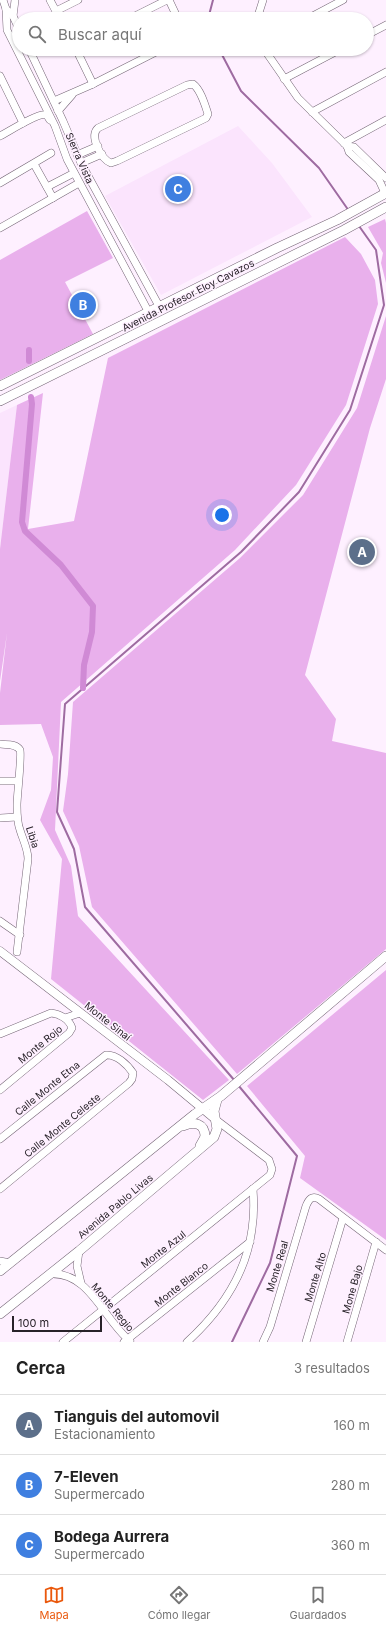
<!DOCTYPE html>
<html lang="es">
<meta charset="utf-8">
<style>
body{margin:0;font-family:Inter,sans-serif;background:#f2f2f2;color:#222}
.scale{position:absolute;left:12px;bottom:10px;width:90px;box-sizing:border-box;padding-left:4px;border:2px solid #282229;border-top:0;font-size:11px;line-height:14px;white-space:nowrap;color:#282229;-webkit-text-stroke:3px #fef0ff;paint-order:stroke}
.you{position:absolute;left:222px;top:515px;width:14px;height:14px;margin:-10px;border:3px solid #fff;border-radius:50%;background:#1a73e8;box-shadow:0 0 0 6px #1a73e833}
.badge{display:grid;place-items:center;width:26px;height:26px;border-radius:50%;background:#ea580c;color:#fff;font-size:13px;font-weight:700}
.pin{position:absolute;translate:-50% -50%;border:2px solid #fff;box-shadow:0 1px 4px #0006}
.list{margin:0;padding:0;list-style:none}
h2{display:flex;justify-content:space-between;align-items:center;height:52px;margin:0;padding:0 16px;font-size:17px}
h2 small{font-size:13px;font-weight:400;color:#767676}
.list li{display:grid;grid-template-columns:26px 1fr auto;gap:12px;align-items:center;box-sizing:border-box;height:60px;padding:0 16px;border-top:1px solid #e0e0e0}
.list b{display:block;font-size:15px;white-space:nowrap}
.list p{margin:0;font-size:13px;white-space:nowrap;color:#767676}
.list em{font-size:13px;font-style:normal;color:#767676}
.icon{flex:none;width:22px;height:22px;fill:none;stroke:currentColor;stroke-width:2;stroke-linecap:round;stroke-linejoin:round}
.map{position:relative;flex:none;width:386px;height:1342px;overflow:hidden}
.search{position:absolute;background:#fff;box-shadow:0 1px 3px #0004;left:12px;right:12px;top:12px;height:44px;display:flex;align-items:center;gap:10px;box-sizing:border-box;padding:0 14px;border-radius:22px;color:#767676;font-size:15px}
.sheet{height:232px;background:#fff}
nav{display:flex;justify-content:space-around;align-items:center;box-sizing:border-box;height:56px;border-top:1px solid #e0e0e0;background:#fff;font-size:11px;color:#767676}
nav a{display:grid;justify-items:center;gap:2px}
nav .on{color:#ea580c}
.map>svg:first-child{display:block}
</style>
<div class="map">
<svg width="386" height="1342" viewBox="0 0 386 1342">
<rect width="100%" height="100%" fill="#fef0ff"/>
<g fill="#fbe4fd">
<path d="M238 126 272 163 312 217 161 295 105 196Z"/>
<path d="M17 405 0 549V413Z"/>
</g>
<g fill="#e9b0ec">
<path d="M87 211 113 258 65 282 93 334 0 380V260Z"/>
<path d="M385 219 386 223V283L381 263 383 253 368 227Z"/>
<path d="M345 237 361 254 375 280 378 304 346 405 296 485 235 550 61 702 55 830 71 866 78 916 229 1080 203 1100 51 979 62 859 40 820 51 790 53 757 41 724 0 725V693L7 633 0 681V549L17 405 43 393 28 529 74 521 108 358Z"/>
<path d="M386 316V379L370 428 305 675 336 719 332 741 386 753V949L237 1074 92 907 79 846 63 811 68 774 73 702 240 558 303 495 357 408Z"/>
<path d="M386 970V1240L300 1178 305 1156 247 1086Z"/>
</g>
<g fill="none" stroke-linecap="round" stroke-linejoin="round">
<g stroke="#9e6ba1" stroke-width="2">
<path d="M208 19 213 0"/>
<path d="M219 49 241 91 319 168 349 211"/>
<path d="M235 1081 85 907 74 849 57 812 65 704 241 552 299 492 350 410 384 305 376 250 359 226"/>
<path d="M232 1342 270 1263 297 1156 238 1085"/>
</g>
<g stroke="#d08ad5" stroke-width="6">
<path d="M29 350V361"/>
<path d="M31 397 32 404 22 522 25 531 61 565 93 606 92 632 84 665 83 688"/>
</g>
<defs>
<g id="minor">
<path d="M3 0 6 9 7 30 55 126 67 159 148 311"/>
<path d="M50 0 60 19"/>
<path d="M169 0 178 19"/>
<path d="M6 9 13 16 19 29"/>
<path d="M56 11 78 0"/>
<path d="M13 16 15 0"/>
<path d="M129 19 167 0"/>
<path d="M257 19 263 0"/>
<path d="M307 19 343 0"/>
<path d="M367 35 386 25"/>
<path d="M29 49 63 121 81 163 159 306"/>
<path d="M76 49 93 84"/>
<path d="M264 49 298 98 347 146 349 152 379 180 385 193"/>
<path d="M0 76 23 123"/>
<path d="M284 79 341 49"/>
<path d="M193 84C201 90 205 105 208 114L206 118 117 161 111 163C101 159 89 136 98 128L187 85Z"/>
<path d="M54 101 93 84 162 49"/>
<path d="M58 111 72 95"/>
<path d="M312 112 386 72"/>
<path d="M0 136C8 132 39 112 46 115 48 116 49 119 50 120"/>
<path d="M344 143 386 120"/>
<path d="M347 146 354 147 386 178"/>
<path d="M77 155 98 146"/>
<path d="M81 163 102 154"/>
<path d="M34 164 53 198"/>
<path d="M0 183 51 153"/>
<path d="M47 187 74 173"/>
<path d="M0 228 79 183"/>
<path d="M0 744C6 745 16 743 20 750 22 754 17 796 17 805 17 813 17 822 20 830 23 840 28 849 28 859L17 952"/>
<path d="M0 781H18"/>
<path d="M0 818 17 817"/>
<path d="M0 921 20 935"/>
<path d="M65 1018 80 1013"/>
<path d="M0 1034 51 1013C60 1014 69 1019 72 1028L69 1033 0 1090"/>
<path d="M0 1139 106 1055C116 1054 127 1064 133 1073L132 1079 129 1083 0 1189"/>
<path d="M79 1251 77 1266 81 1283"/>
<path d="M0 1261 10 1263"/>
<path d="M50 1274C89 1271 104 1320 130 1341"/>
<path d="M63 1342 270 1175 272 1169 269 1160 215 1119"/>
<path d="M124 1342 250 1242"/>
<path d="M187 1342C220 1312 246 1275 252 1229 254 1216 254 1202 253 1189"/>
<path d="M263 1342 270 1327 306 1206C309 1199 312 1195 319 1199L386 1250"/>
<path d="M306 1342 343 1218"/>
<path d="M347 1342 376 1242"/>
</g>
<path id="tertiary" d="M0 951 168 1080 215 1119"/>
<g id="secondary">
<path d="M0 386 277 248 337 220 386 193"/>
<path d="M0 401 344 230 386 207"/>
<path d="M183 1126C194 1121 205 1123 205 1137L200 1146"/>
<path d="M0 1271 195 1114 221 1096 386 956"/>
<path d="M0 1314 79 1251 214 1137 217 1129 214 1111 217 1100"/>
</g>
</defs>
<use href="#minor" stroke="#746575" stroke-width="8"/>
<use href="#tertiary" stroke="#746575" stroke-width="9"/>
<use href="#secondary" stroke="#746575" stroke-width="10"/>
<use href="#minor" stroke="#fff" stroke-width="7"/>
<use href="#tertiary" stroke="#fff" stroke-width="8"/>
<use href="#secondary" stroke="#fff" stroke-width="9"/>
</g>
<g text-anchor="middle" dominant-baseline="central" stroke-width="3" stroke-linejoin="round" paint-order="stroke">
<g font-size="10" fill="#282229" stroke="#fef0ff">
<text transform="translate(80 158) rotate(66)">Sierra Vista</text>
<text transform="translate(188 295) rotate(-27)">Avenida Profesor Eloy Cavazos</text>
<text transform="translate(33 837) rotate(72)">Libia</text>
<text transform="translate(108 1021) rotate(38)">Monte Sinaí</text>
<text transform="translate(40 1044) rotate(-39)">Monte Rojo</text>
<text transform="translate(47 1088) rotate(-39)">Calle Monte Etna</text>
<text transform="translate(62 1125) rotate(-39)">Calle Monte Celeste</text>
<text transform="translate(115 1206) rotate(-40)">Avenida Pablo Livas</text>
<text transform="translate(163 1249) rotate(-38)">Monte Azul</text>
<text transform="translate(277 1266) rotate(-73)">Monte Real</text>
<text transform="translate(315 1277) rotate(-73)">Monte Alto</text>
<text transform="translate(181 1284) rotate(-38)">Monte Blanco</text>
<text transform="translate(352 1289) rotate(-74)">Mone Bajo</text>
<text transform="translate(113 1307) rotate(50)">Monte Regio</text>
</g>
</g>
</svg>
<div class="scale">100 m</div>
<div class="you"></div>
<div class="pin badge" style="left:362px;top:552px;background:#5c6f8a">A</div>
<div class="pin badge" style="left:83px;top:305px;background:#3f7fe0">B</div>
<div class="pin badge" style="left:178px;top:189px;background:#3f7fe0">C</div>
<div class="search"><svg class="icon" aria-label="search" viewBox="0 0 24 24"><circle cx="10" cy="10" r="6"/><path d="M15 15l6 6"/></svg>Buscar aquí</div>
</div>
<section class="sheet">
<h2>Cerca<small>3 resultados</small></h2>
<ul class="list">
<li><span class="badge" style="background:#5c6f8a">A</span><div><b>Tianguis del automovil</b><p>Estacionamiento</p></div><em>160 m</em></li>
<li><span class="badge" style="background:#3f7fe0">B</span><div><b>7-Eleven</b><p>Supermercado</p></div><em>280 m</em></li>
<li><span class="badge" style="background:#3f7fe0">C</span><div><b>Bodega Aurrera</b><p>Supermercado</p></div><em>360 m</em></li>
</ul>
</section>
<nav>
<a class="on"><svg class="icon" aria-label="map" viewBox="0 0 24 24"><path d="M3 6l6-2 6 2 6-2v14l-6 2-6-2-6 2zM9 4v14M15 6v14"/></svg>Mapa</a>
<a><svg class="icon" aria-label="directions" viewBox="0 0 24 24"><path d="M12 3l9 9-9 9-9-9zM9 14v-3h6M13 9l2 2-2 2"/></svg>Cómo llegar</a>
<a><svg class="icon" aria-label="saved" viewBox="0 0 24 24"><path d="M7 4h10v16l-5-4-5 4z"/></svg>Guardados</a>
</nav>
